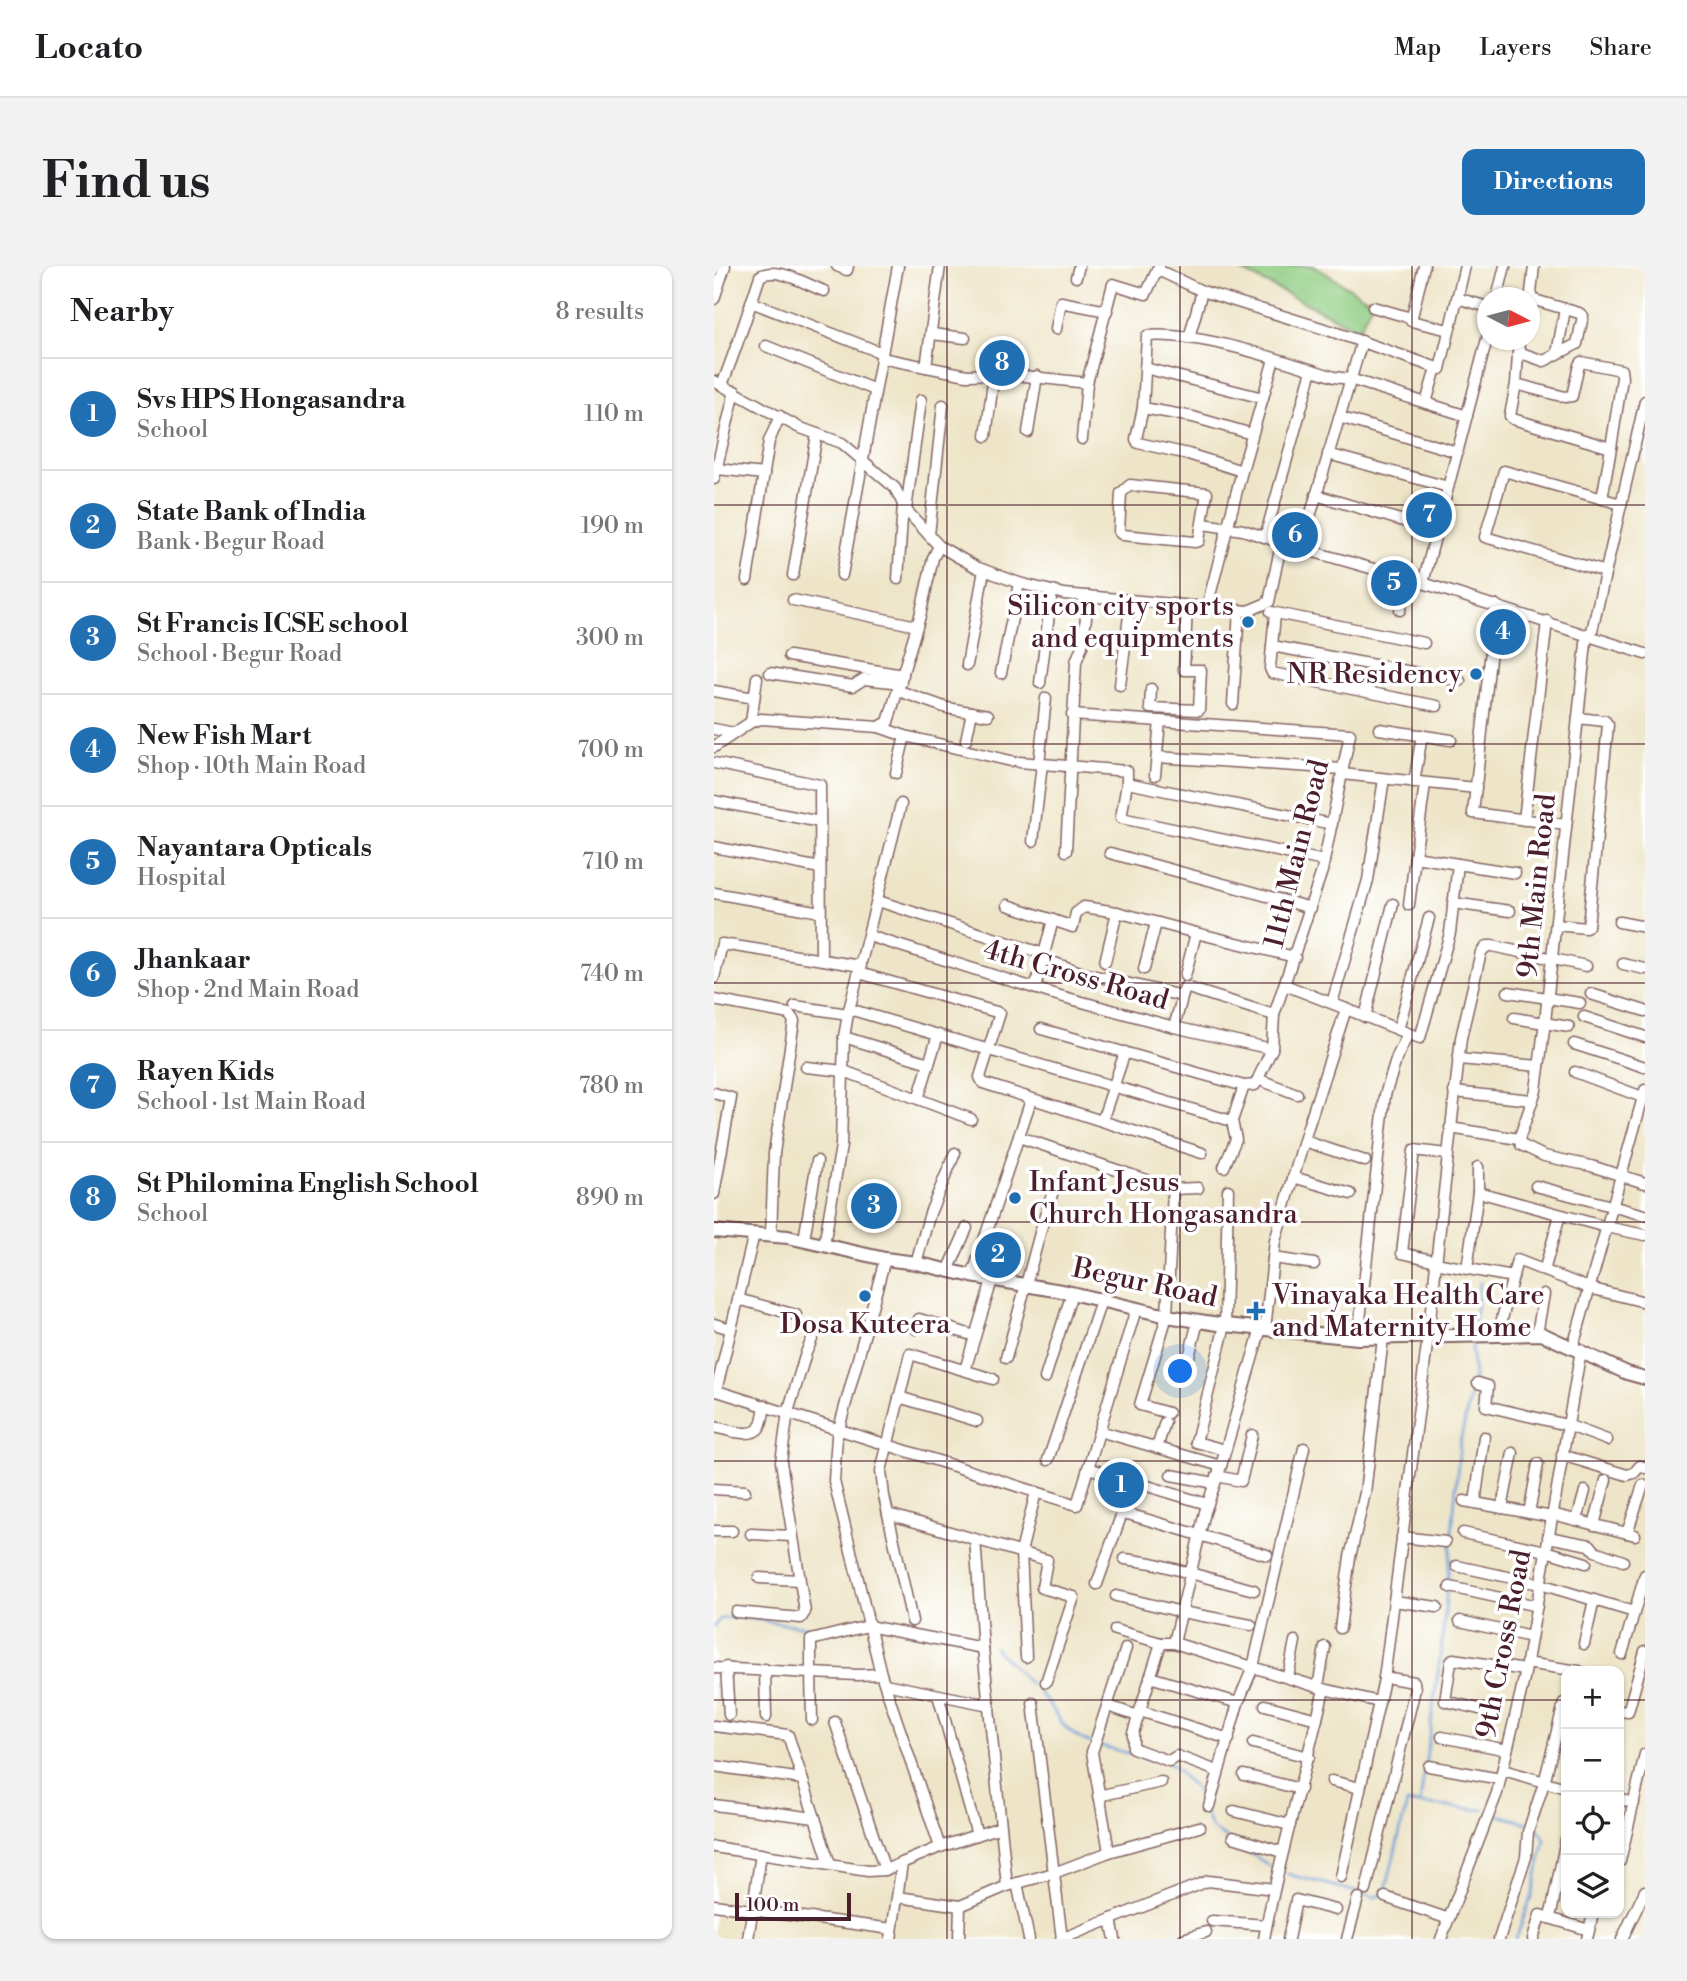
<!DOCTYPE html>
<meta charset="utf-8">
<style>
body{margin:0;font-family:"Libre Bodoni",serif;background:#f2f2f2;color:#202124}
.controls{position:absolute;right:21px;bottom:21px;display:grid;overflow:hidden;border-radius:14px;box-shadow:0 2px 5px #0004}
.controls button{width:63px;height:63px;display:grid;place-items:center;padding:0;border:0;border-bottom:2px solid #e0e0e0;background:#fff;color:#202124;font:35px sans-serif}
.compass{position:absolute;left:763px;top:21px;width:63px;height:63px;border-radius:50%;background:#fff;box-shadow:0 2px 5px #0004;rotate:96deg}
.scale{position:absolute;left:21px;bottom:18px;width:116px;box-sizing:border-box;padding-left:7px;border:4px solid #4a1f2b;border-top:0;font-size:19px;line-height:24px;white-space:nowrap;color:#4a1f2b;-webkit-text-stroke:5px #fff;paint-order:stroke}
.you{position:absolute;left:467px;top:1106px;width:24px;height:24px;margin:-18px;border:5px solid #fff;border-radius:50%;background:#1a73e8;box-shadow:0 0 0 10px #1a73e833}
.badge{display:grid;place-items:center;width:46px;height:46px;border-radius:50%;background:#1f6fb2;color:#fff;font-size:23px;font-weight:700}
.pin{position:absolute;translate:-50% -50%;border:4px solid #fff;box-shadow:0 2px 7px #0006}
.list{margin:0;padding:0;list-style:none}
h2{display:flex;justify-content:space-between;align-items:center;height:91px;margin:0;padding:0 28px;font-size:30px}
h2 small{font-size:23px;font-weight:400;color:#757577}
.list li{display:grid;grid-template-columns:46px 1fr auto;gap:21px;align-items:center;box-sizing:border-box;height:112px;padding:0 28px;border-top:2px solid #e0e0e0}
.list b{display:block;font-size:26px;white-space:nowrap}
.list p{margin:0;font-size:23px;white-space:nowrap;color:#757577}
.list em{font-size:23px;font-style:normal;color:#757577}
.icon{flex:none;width:38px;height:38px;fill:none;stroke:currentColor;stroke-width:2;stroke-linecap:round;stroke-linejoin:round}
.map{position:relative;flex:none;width:931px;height:1673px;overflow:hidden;border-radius:14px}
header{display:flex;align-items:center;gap:42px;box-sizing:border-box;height:98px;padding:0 35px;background:#fff;border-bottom:2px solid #e0e0e0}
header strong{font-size:33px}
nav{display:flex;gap:38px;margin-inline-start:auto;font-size:24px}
.intro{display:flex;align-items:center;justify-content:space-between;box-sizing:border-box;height:168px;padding:0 42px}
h1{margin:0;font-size:49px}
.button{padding:18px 32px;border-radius:14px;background:#1f6fb2;color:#fff;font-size:24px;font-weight:700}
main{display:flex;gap:42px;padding:0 42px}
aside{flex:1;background:#fff;border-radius:14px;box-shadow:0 2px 5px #0004}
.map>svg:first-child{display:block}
</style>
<header>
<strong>Locato</strong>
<nav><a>Map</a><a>Layers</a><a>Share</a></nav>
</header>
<div class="intro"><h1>Find us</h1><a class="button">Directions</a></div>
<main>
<aside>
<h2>Nearby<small>8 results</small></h2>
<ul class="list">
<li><span class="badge">1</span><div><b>Svs HPS Hongasandra</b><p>School</p></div><em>110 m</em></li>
<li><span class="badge">2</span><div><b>State Bank of India</b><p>Bank · Begur Road</p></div><em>190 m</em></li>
<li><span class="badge">3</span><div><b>St Francis ICSE school</b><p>School · Begur Road</p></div><em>300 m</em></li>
<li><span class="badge">4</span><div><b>New Fish Mart</b><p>Shop · 10th Main Road</p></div><em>700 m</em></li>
<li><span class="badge">5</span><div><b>Nayantara Opticals</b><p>Hospital</p></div><em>710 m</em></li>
<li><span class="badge">6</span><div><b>Jhankaar</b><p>Shop · 2nd Main Road</p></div><em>740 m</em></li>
<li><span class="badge">7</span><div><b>Rayen Kids</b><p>School · 1st Main Road</p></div><em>780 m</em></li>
<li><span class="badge">8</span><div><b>St Philomina English School</b><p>School</p></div><em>890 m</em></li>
</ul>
</aside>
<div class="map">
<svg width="931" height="1673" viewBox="0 0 931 1673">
<rect width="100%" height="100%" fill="#fff"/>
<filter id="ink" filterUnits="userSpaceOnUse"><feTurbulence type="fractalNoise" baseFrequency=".0143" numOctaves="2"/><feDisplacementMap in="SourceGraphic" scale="14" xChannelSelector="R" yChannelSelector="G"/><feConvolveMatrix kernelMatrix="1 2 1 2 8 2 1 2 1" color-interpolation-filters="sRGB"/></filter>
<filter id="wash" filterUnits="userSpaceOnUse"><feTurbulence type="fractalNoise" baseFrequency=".00686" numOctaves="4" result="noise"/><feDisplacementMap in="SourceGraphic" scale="28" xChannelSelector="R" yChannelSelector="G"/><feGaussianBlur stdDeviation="1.57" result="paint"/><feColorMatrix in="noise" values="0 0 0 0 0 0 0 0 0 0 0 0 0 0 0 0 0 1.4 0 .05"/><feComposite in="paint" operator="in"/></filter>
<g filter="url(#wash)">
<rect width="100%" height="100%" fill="#eee5c8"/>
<path fill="#8fcc82" stroke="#6c7656" stroke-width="2" d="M518 0H600L658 36 645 64Z"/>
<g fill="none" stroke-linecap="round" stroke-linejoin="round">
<g stroke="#6c9ed7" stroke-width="2.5">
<path d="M759 1065 766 1016"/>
<path d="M161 1355 263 1373"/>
<path d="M0 1360 6 1353 22 1351 110 1363 145 1357"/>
<path d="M280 1381 317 1419"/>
<path d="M324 1425C344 1445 347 1468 377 1477"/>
<path d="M384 1479 438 1494"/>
<path d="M454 1498 459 1500 484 1526 497 1562 559 1602"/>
<path d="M706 1537 728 1378 746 1176 760 1113 757 1075"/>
<path d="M781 1548 813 1557"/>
<path d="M573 1608 662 1631 671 1627 693 1537 769 1544"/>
<path d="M802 1673 819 1626 831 1574 823 1561"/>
</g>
</g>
</g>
<g filter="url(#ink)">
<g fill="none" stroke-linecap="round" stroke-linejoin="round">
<defs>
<g id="minor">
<path d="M123 0 133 4 134 0"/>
<path d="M710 0 697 55 735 64"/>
<path d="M444 4 488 25 617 65 726 103 751 0"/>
<path d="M362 11 365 0"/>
<path d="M743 32 774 41"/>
<path d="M783 32 791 0"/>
<path d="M0 33 11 0"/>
<path d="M37 36 168 87"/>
<path d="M816 36 820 0"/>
<path d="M659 41 697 52"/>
<path d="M342 63 347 36 393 45"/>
<path d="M218 68 251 72"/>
<path d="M475 72 488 25"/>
<path d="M52 80 161 124"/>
<path d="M804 86 830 95 863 78 869 50 865 47 817 33"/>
<path d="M843 88 851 43"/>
<path d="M167 92 253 109 291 108 373 117"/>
<path d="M212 101 226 0"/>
<path d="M431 102 549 132"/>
<path d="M0 115 84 161 128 177 181 222 192 244 225 280 262 301 305 317 350 328 534 345 555 336 566 283 572 278 709 317 931 388"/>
<path d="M802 118 851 131 858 130 865 99 867 96 907 104 908 112 897 182 799 153 796 150 802 118 805 74"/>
<path d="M8 119C22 83 34 47 46 10 64 0 91 18 110 25"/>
<path d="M712 137 722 102"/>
<path d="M429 142 433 70C487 66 567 94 620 111L636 113 753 150"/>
<path d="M625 151 743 186"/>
<path d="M314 166 323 110"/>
<path d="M272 170 280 108"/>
<path d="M368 173 373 117 399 18 432 28 445 0"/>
<path d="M614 188 734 221"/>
<path d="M3 203 50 208"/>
<path d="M528 205 474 188 424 177 422 173 429 142 479 151 538 168"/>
<path d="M0 213 21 125"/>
<path d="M416 219 493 227 485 275 481 276 409 269 405 266 407 227Z"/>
<path d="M602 229 723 265"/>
<path d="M888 233 897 182"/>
<path d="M192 244 207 134"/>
<path d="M489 258 529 264 572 278"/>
<path d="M215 269 229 139"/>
<path d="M551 271 598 104"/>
<path d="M587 281 648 75"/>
<path d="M892 306 771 271 790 205 907 238"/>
<path d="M79 309 103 168"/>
<path d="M128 309 184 0"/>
<path d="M184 313 189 238"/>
<path d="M33 314 55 175 66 150"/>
<path d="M709 317 774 69"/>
<path d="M79 334 203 360"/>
<path d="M782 339 759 547 852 559"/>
<path d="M493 341 528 205 560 93"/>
<path d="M686 344 694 312"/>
<path d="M557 346 710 377"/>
<path d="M561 348 556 402 558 407 723 440"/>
<path d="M877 369 931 135"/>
<path d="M558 380 746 415"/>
<path d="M75 390 189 409"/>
<path d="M253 399 270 304"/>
<path d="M56 407 139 420 150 413 187 417"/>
<path d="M287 407 305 317"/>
<path d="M326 417 338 325"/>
<path d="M406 419 417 334"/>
<path d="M437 423 436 442 485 444 487 404H470L473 340"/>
<path d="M0 425 40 432"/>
<path d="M185 425 233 442 274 449"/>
<path d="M519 438 525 345"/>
<path d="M37 456 43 412"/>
<path d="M165 461 191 470 297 495"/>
<path d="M0 463 20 467"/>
<path d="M665 463 737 474"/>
<path d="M252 474 258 446"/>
<path d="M0 481 37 456 47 453 165 461 174 456 206 350 219 292 225 280"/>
<path d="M443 491 629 503"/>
<path d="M305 496 413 505V517L407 552 610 595"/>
<path d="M0 497 106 519 107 693"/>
<path d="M325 498 332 432"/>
<path d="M182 507 191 470"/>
<path d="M628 508 762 522"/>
<path d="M441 509 446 455"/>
<path d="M413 517 618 558"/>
<path d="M700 517 708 469"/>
<path d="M0 535 106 556"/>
<path d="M810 554 833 355"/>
<path d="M319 575 328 498"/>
<path d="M0 581 106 602"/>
<path d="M352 585 362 396 368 380 375 330"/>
<path d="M396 587 597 642"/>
<path d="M744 598 801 607"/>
<path d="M0 627 106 646"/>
<path d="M164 635 330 688"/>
<path d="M739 637 796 645"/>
<path d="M294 639 359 661 362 647 370 641 403 646 482 667 471 710"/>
<path d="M695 639 701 591"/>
<path d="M905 656 931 661"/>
<path d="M842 659 872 662 874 660 894 459 891 455 864 452"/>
<path d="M482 667 581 691"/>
<path d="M155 670 339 728 460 761 558 783"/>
<path d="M329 693 369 707 468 730"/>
<path d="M391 696 403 646"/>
<path d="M909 698 931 703"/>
<path d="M430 703 442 657"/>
<path d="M145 707 286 747 266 811 269 817 488 887"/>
<path d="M0 712 8 678 147 700"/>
<path d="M571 719 706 772 736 667 744 598 701 591 711 518"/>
<path d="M321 722 339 654"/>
<path d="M794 726 866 737"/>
<path d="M877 728 931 745"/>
<path d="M0 734 75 748 80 755 60 887 57 969"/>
<path d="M618 737 654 614 670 513"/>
<path d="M81 740 134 748"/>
<path d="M135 743 518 855"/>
<path d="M651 751 679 638"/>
<path d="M870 751 931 771"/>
<path d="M800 752 855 761"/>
<path d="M460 761 471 721 560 749"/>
<path d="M327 763 530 820 541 819 558 783 560 749 608 605 636 468 358 449"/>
<path d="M684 764 715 652"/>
<path d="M130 771 215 797"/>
<path d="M860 778 931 801"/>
<path d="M744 793 825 800"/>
<path d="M92 801 130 805 257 853"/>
<path d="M861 806 931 832"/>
<path d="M546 814 583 828"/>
<path d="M740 826 818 834"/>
<path d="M0 827 17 832 0 928"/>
<path d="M204 833 224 769"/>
<path d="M388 855 411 786"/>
<path d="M736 862 805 873 807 879 830 890 877 900 931 917"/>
<path d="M305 871 459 923 484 922"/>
<path d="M805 873 822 824 831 756 873 368"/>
<path d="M590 875 651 895"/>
<path d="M510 901 522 873 518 855 530 820"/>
<path d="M579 911 637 928"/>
<path d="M822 920 931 949"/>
<path d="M764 926V901"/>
<path d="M90 974 103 895"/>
<path d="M110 979 127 880 130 771 134 748 187 538"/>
<path d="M559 992 600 998"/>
<path d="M722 995 688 987 700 884 733 888"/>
<path d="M202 997 216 947 241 887"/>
<path d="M721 997 799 1011"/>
<path d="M753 1003 764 926 892 961 931 969"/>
<path d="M234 1005 253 962"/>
<path d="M830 1005 846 949"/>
<path d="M258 1010 316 837 320 834"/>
<path d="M24 1033 82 1049"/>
<path d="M0 1058 17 1063"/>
<path d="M202 1063 205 1053 261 1070"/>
<path d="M551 1063 561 975 594 861 632 743"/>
<path d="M823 1068 830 1028"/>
<path d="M784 1069 803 994 875 1022 931 1036"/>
<path d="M644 1072 671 829 683 791 694 768"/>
<path d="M859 1081 931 824"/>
<path d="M292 1092 329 956 342 916"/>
<path d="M473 1099 484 1055"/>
<path d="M251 1104 278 1014"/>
<path d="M331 1112 358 1027"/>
<path d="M279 1113 196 1088 167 1205 170 1230 174 1248 333 1294 328 1322 360 1331 332 1416"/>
<path d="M764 1117 774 1120 772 1140 853 1159 893 1174"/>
<path d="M0 1124 363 1239 422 1043"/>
<path d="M2 1125 40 968"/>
<path d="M185 1131 263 1155"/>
<path d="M454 1147 426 1139 453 1050 459 923"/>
<path d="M0 1161C11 1163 37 1173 45 1162 49 1156 50 1146 51 1139"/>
<path d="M385 1165 507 1200"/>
<path d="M443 1182 451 1156"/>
<path d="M511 1184 482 1176 511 1059 514 924"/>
<path d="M848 1189 913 1209 920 1207 926 1200 931 1202"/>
<path d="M334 1194 387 1035"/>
<path d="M374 1202 493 1238"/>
<path d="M457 1209 501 1217"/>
<path d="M503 1210 527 1215 538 1169"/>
<path d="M0 1223 31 1225"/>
<path d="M750 1235 838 1251"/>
<path d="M761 1237 770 1171"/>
<path d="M788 1242 799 1187"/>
<path d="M815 1247 824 1198"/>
<path d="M174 1248 198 1355"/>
<path d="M838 1248 921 1269"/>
<path d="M863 1254 871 1225"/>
<path d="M880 1259 892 1214"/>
<path d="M0 1265H18"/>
<path d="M749 1267 832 1285 872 1297"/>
<path d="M913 1267 929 1219"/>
<path d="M37 1268 78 1270"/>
<path d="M688 1271 731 1276"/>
<path d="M834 1271 876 1279 881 1285 909 1295"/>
<path d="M261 1273 269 1382 293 1620"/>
<path d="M411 1293 438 1297 540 1324"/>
<path d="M743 1300 826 1318 920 1346"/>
<path d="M45 1312 85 1314"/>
<path d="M383 1318 407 1250 414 1248 553 1289"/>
<path d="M736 1321 823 1340"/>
<path d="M402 1330 468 1346 537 1359"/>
<path d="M680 1335 723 1341"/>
<path d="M22 1346 87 1352 91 1346 67 1196 74 1146 92 1087 102 1064"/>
<path d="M746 1355 817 1371"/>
<path d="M626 1362 636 1291 651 1227 669 1072"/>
<path d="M401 1364 447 1377"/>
<path d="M460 1377 491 1246 507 1200 547 1062"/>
<path d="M870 1378 880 1334"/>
<path d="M908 1388 931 1309"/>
<path d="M312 1391 307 1286 322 1226"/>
<path d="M812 1397 865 1405"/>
<path d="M12 1401 15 1449"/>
<path d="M0 1402 97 1407 98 1454"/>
<path d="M51 1403 52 1451"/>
<path d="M167 1408 144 1409 97 1407V1374L154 1360 269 1382"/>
<path d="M436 1411 524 1437"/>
<path d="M574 1411 581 1375"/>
<path d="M171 1418 275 1439"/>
<path d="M604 1421 611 1381"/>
<path d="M224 1429 263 1569"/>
<path d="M319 1437 348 1673"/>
<path d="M551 1439 603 1453"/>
<path d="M394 1440 424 1450"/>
<path d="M765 1443 731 1435 737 1396 739 1393 811 1404"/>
<path d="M426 1445 515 1473"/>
<path d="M905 1445 914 1446 931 1385"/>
<path d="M121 1456 171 1604"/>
<path d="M0 1460 74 1469 116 1598"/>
<path d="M728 1471 793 1484"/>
<path d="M539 1477 595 1491"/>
<path d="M0 1500 88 1513"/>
<path d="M715 1500 786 1513"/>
<path d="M789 1504 852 1522"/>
<path d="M503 1505 463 1490 455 1495 419 1482V1467L447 1377H460L610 1423 665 1436"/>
<path d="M530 1509 586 1523"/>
<path d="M618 1515 646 1522"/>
<path d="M384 1530 447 1516"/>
<path d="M905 1533 920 1537"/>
<path d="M0 1539 101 1552"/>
<path d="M495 1540 524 1437 539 1401 590 1182"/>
<path d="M520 1545 576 1559"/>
<path d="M519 1571 568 1586"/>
<path d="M0 1581 154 1605 171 1604 226 1581 167 1408 120 1215 123 1170 171 993"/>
<path d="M226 1581 287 1561"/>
<path d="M395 1586 378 1486 412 1382"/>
<path d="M906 1595 931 1488"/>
<path d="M627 1611 670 1413 714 1071 747 772 767 686 773 680H778L872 700"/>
<path d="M303 1617 315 1673"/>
<path d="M652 1624 701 1423 700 1416 670 1411"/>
<path d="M184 1631 246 1640 293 1620 340 1607 395 1586 485 1561"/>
<path d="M671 1631 735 1653"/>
<path d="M0 1639 178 1663"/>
<path d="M835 1652 875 1664"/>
<path d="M397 1653 401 1673"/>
<path d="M498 1655 552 1659"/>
<path d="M34 1673 47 1588"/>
<path d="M177 1673 188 1597"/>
<path d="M245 1673 246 1640"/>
<path d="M347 1673 494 1615 560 1623"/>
<path d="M469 1673 492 1666"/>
<path d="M550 1673C565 1589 591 1507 610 1423"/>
<path d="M574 1673 582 1634 622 1644"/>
<path d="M633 1673 644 1632"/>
<path d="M727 1673 783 1527 810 1413 867 1084"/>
<path d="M785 1673 812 1591 814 1566 830 1517 850 1437H852"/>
<path d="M819 1673 826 1649 835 1652 838 1643 852 1573"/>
<path d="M873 1673 879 1647"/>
<path d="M908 1673 931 1625"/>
</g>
<path id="major" d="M0 965 74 971 171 993 202 997 258 1010 353 1026 453 1050 511 1059 644 1072 828 1068 913 1107 931 1112"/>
</defs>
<use href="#minor" stroke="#836462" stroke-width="13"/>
<use href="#major" stroke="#836462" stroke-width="16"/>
<use href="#minor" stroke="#fff" stroke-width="10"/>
<use href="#major" stroke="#fff" stroke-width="12"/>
</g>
</g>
<path fill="none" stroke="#4a1f2b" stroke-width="2" stroke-opacity="0.55" d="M233 0V1673M466 0V1673M698 0V1673M0 239H931M0 478H931M0 717H931M0 956H931M0 1195H931M0 1434H852M905 1434H931"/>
<g fill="#1f6fb2" stroke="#fff" stroke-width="2.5">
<circle cx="534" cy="356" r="7"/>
<circle cx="762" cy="408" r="7"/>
<circle cx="301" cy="932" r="7"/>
<circle cx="151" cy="1030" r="7"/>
<path d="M538.5 1034.5h7v7h7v7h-7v7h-7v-7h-7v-7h7z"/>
</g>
<g text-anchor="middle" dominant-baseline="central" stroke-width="7" stroke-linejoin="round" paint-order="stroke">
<g font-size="28" fill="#4a1f2b" stroke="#fff" text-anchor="end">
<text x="520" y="340">Silicon city sports<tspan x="520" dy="32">and equipments</tspan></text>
<text x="748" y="408">NR Residency</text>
<text x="315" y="916" text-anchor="start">Infant Jesus<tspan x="315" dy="32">Church Hongasandra</tspan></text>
<text x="558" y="1029" text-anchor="start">Vinayaka Health Care<tspan x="558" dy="32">and Maternity Home</tspan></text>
<text x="151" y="1058" text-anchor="middle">Dosa Kuteera</text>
</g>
<g font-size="28" fill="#4a1f2b" stroke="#fff">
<text transform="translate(583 588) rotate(-76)">11th Main Road</text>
<text transform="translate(823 620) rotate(-84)">9th Main Road</text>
<text transform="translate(362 709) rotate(16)">4th Cross Road</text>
<text transform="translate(431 1017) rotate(12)">Begur Road</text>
<text transform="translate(790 1378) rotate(-79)">9th Cross Road</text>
</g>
</g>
</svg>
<div class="controls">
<button>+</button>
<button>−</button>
<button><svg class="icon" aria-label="locate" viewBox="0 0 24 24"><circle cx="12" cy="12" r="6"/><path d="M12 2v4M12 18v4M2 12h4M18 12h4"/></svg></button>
<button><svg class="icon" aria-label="layers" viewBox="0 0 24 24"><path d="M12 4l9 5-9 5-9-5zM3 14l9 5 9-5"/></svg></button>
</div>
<svg class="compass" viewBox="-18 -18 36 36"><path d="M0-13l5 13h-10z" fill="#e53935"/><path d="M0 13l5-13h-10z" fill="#757577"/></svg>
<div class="scale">100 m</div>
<div class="you"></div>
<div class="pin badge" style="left:407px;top:1219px">1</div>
<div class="pin badge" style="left:284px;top:989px">2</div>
<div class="pin badge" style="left:160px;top:940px">3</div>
<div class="pin badge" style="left:789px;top:366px">4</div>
<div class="pin badge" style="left:680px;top:317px">5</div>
<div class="pin badge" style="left:581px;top:269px">6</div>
<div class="pin badge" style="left:715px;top:249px">7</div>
<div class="pin badge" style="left:288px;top:97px">8</div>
</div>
</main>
